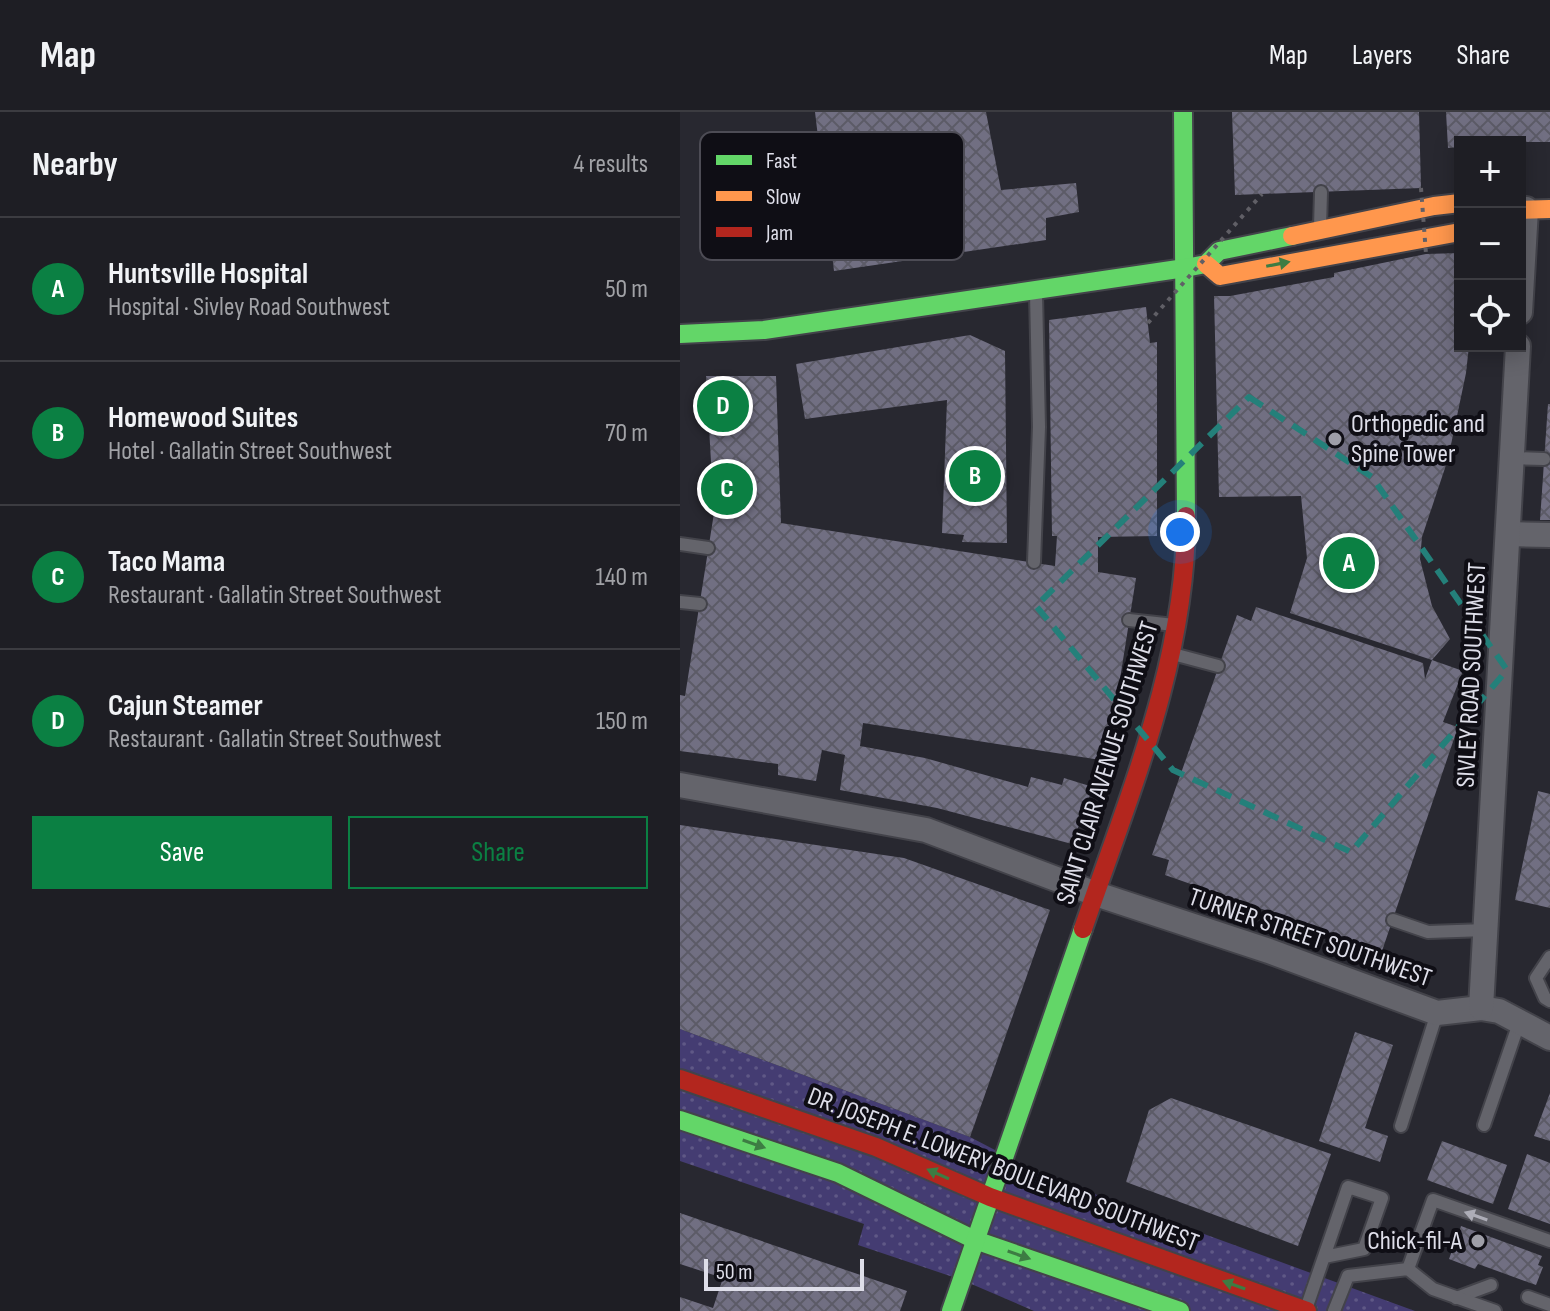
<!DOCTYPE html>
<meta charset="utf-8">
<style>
body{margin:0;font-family:"Sofia Sans Condensed",sans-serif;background:#26272c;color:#f1f3f6}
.controls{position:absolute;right:24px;top:24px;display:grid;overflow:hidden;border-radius:0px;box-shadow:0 4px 20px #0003}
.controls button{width:72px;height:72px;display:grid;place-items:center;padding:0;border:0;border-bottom:2px solid #3c3c41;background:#1e1e24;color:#f1f3f6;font:40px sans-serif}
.scale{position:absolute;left:24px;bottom:20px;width:160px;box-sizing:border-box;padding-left:8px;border:4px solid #dedee9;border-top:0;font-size:22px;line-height:28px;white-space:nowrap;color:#dedee9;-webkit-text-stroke:6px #0f0e15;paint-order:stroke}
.you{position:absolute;left:500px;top:420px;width:28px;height:28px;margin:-20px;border:6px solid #fff;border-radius:50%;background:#1a73e8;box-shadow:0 0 0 12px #1a73e833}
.badge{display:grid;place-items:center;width:52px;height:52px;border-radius:50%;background:#0b8043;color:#fff;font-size:26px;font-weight:700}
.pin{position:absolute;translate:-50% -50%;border:4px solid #fff;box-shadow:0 2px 8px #0006}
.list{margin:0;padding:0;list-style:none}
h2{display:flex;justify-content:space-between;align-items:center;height:104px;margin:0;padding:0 32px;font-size:34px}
h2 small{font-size:26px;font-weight:400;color:#a1a2a6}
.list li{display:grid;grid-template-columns:52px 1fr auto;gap:24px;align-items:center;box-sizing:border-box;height:144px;padding:0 32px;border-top:2px solid #3c3c41}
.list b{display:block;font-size:30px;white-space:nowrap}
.list p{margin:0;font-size:26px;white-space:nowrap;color:#a1a2a6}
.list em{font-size:26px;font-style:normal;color:#a1a2a6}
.actions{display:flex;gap:16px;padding:24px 32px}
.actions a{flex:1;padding:18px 0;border:2px solid #0b8043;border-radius:0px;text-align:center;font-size:28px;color:#0b8043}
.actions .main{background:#0b8043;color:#fff}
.icon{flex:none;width:44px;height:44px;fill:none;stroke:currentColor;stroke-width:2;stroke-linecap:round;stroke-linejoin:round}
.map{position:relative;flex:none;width:870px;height:1199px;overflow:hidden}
header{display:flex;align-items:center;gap:48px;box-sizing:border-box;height:112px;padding:0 40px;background:#1e1e24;border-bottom:2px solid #3c3c41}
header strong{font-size:38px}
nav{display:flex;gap:44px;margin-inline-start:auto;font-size:28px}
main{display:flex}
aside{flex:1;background:#1e1e24}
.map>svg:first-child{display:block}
</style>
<header>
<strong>Map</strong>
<nav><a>Map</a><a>Layers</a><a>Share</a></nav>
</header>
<main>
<aside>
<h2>Nearby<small>4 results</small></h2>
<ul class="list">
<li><span class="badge">A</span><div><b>Huntsville Hospital</b><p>Hospital · Sivley Road Southwest</p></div><em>50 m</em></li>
<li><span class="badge">B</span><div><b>Homewood Suites</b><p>Hotel · Gallatin Street Southwest</p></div><em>70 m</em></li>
<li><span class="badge">C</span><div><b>Taco Mama</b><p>Restaurant · Gallatin Street Southwest</p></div><em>140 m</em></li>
<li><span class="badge">D</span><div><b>Cajun Steamer</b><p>Restaurant · Gallatin Street Southwest</p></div><em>150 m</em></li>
</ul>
<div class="actions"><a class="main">Save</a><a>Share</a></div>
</aside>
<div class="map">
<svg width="870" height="1199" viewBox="0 0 870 1199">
<defs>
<pattern id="green-dots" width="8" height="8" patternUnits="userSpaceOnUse" patternTransform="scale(2)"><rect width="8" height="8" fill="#443c72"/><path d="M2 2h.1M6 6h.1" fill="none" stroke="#5f5886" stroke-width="1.8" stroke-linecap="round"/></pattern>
<pattern id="building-cross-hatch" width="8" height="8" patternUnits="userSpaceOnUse" patternTransform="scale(2)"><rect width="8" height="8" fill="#716f82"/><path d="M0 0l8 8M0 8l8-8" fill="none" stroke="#5c5b67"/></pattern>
</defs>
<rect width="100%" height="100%" fill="#282830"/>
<path fill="url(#green-dots)" d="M0 917 290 1025 365 1064 735 1199H354L282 1168 178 1133 184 1112 0 1049Z"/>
<g fill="url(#building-cross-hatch)">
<path d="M135 0H306L321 78 396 71 399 100 366 106V128L154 159Z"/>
<path d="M552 0H739L741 76 555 83Z"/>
<path d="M766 0H870V30H780V35L768 36Z"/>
<path d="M780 141V234H789L786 261 768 347 742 425 740 447 752 494 770 527 752 548 610 501 627 446 621 384 539 385 534 184H550L654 165V161L746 142Z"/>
<path d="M466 195 470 231 477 230V424L418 425V460L456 466 427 649 183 611 180 634 245 646 348 675 351 665 382 673 384 666 413 675 392 732 257 696 160 678 165 643 142 638 136 669 98 663V652L0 639V583L5 584 34 401 26 264H96L101 411 375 454 377 424H372L369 208Z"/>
<path d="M290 223 325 239 327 431 282 430 284 423 262 421 267 288 125 307 116 252Z"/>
<path d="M868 292H870V408H860Z"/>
<path d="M576 495 743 551 745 567 752 548 783 559 763 610 778 615 702 839 485 763 489 748 472 743 557 503 571 509Z"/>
<path d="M858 679 870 682V796L835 788Z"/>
<path d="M0 713 224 746 370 798 290 1025 0 917Z"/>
<path d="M675 920 713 933 685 1016 708 1024 700 1050 639 1029Z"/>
<path d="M870 981V1029L854 1024Z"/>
<path d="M491 986 651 1042 618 1134 446 1070 469 998Z"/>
<path d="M762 1029 827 1053 813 1092 747 1068Z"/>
<path d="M847 1042 870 1051V1112L828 1097Z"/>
<path d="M0 1101 227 1179 220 1199H0V1185L33 1196 43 1166 0 1152Z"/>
<path d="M781 1114 862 1144 858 1153 863 1155 856 1173 798 1152 795 1157 769 1147Z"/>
</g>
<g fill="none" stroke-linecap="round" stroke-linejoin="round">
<defs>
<g id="lane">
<path d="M640 115 641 80"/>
<path d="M832 346 864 347"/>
<path d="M0 432 28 436"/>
<path d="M354 450 359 315 356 182"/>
<path d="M0 490 20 492"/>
<path d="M449 508 494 513"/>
<path d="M493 542 538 554"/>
<path d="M713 808 748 820 806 818"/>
<path d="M870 845 856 866 865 886 870 889"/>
<path d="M804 1013 840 908"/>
<path d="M721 1014 757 901"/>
<path d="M728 1157 753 1088 870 1129"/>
<path d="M848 1185 870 1193"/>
<path d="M776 1186 811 1173"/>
<path d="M627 1194 668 1075 702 1086 684 1137 644 1145"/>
<path d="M654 1199 668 1164 728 1157 753 1177 815 1199"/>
</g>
<g id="street">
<path d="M840 200 846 97"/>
<path d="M828 422 870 423"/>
<path d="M0 673 246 718 416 782 589 839 757 901 801 896 819 899 870 926"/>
<path d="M801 896 838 234"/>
</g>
<g id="fast">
<path d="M503 0 506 404"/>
<path d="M0 222 84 218 505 156 526 152 539 139 612 124"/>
<path d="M0 1008 158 1061 295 1128 500 1199"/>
<path d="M271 1199 403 817"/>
</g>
<g id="slow">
<path d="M840 98 870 97"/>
<path d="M612 124 754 94 780 91"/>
<path d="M526 152 540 164 780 120"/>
</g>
<g id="jam">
<path d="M403 817C449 683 507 547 506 404"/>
<path d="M0 967 196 1035 310 1085 627 1199"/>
</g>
</defs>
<use href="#lane" stroke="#43434a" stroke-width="16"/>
<use href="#street" stroke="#43434a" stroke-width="28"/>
<use href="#fast" stroke="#43434a" stroke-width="22"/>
<use href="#slow" stroke="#43434a" stroke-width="22"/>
<use href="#jam" stroke="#43434a" stroke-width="22"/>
<use href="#lane" stroke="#64646b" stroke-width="12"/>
<use href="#street" stroke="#64646b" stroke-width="24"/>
<use href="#fast" stroke="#63d668" stroke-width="18"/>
<use href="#slow" stroke="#ff974d" stroke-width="18"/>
<use href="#jam" stroke="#b3261e" stroke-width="18"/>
<g stroke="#605f66" stroke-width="4" stroke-dasharray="4 6" stroke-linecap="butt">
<path d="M741 76 746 142"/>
<path d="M468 211 582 82"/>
</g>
</g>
<defs><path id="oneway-solid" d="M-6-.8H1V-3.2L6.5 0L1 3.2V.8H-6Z" transform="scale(2)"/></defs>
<g fill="#3d7c43">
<use href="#oneway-solid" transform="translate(598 152) rotate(-11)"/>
<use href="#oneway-solid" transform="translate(74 1032) rotate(19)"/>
<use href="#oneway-solid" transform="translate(258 1062) rotate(-156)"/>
<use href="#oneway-solid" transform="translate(339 1143) rotate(19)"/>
<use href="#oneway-solid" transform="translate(554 1173) rotate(-160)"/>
</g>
<use fill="#adadb7" href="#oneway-solid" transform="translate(796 1104) rotate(-161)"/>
<path fill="none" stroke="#24807a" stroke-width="6" stroke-dasharray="16 10" stroke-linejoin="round" d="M569 285 692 365 827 558 671 740 493 658 356 494Z"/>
<g fill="#9e9ea8" stroke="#0f0e15" stroke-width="3">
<circle cx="655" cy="327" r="8"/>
<circle cx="798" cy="1129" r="8"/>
</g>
<g text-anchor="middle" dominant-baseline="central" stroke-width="8" stroke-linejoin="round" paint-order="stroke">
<g font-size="26" fill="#dedee9" stroke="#0f0e15" text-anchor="start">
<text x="671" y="312">Orthopedic and<tspan x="671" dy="30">Spine Tower</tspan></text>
<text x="782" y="1129" text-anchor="end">Chick-fil-A</text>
</g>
<g font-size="26" fill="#dedee9" stroke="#0f0e15">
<text transform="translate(792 563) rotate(-87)">SIVLEY ROAD SOUTHWEST</text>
<text transform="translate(428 651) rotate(-73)">SAINT CLAIR AVENUE SOUTHWEST</text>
<text transform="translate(630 826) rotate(19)">TURNER STREET SOUTHWEST</text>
<text transform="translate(323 1058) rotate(21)">DR. JOSEPH E. LOWERY BOULEVARD SOUTHWEST</text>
</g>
</g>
<rect x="20" y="20" width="264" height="128" rx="12" fill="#0f0e15" stroke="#4d4c55" stroke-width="2"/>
<rect x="36" y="43" width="36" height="10" fill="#63d668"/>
<rect x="36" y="79" width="36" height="10" fill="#ff974d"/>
<rect x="36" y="115" width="36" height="10" fill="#b3261e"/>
<g font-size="22" fill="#dedee9">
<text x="86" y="56">Fast</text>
<text x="86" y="92">Slow</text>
<text x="86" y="128">Jam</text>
</g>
</svg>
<div class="controls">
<button>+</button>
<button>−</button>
<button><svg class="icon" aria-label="locate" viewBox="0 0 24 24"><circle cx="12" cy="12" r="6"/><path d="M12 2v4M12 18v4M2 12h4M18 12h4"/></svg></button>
</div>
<div class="scale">50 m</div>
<div class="you"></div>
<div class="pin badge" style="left:669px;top:451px">A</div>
<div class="pin badge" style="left:295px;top:364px">B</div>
<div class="pin badge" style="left:47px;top:377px">C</div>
<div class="pin badge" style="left:43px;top:294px">D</div>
</div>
</main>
